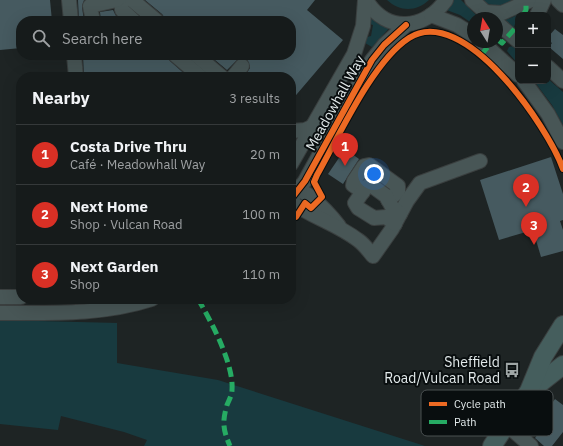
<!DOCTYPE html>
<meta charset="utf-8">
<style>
body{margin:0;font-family:"IBM Plex Sans",sans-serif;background:#1f2424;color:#f1f3f6}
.controls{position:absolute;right:12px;top:12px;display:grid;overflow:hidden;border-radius:8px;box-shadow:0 4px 16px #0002}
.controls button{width:36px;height:36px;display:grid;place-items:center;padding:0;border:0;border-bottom:1px solid #35393a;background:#161b1b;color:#f1f3f6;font:20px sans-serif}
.compass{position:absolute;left:467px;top:12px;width:36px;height:36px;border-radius:50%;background:#161b1b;box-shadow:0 4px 16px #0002;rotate:349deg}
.you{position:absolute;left:374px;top:174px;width:14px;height:14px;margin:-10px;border:3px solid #fff;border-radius:50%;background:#1a73e8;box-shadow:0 0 0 6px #1a73e833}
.badge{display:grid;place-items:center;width:26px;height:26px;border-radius:50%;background:#d93025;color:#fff;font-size:13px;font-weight:700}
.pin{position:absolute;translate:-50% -33px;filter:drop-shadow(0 1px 2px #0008)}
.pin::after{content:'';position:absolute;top:21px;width:14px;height:12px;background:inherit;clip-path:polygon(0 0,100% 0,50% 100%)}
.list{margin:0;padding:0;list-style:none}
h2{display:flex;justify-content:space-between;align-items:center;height:52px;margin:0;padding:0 16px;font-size:17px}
h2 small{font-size:13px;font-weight:400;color:#9ea1a3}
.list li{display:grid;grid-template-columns:26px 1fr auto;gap:12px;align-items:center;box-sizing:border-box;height:60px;padding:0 16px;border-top:1px solid #35393a}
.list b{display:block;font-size:15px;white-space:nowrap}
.list p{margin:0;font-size:13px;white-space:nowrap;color:#9ea1a3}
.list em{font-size:13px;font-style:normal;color:#9ea1a3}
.icon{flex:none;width:22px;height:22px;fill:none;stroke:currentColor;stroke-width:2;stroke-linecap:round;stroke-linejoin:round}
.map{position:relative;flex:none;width:563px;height:446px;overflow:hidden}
.search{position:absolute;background:#161b1b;box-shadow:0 4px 16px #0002;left:16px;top:16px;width:280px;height:44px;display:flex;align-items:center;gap:10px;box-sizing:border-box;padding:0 14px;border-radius:16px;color:#9ea1a3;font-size:15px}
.panel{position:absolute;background:#161b1b;box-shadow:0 4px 16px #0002;left:16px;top:72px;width:280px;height:232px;border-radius:16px}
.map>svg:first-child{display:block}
</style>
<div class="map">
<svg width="563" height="446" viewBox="0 0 563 446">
<rect width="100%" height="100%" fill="#1e2424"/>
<g fill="#183a3f">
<path d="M387 0H429C416 12 400 12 387 0Z"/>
<path d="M451 0H461L479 18H473V24L460 15 444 9Z"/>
<path d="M482 0H513C503 6 491 9 482 0Z"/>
<path d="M522 13 518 15 513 30 503 21Z"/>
<path d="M372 15 391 26 372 47 365 43 367 37 371 36 373 25 370 24Z"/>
<path d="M513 46 518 51V64L507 51 509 47Z"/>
<path d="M548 79 563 92V125L552 105 534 81H548Z"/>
<path d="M0 320 117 323V363L218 380 425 446H144L147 440 124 432 61 416 58 430 0 424Z"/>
</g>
<g fill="#465a60">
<path d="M0 0H50L52 21H21V48L0 50Z"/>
<path d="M78 0H84L82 7 84 21H79Z"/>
<path d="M145 0H315L307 10 343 40 291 101V77H244L250 68 247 59 239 58 227 70 209 55H291V21H167L162 14Z"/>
<path d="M113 10 116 16 121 21H101L100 12Z"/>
<path d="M555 29 563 35V59L549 47 552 43 548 40V37Z"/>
<path d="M83 55H165L170 61 188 77H84Z"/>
<path d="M345 149 359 159 343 184 328 174Z"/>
<path d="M551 157 563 194V220L560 221 563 230V251L541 257 533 230 499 240 480 180Z"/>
<path d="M555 399 563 405V432L552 446H544L535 438 549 420 543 416Z"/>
</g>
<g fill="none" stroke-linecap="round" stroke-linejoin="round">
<defs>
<g id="minor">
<path d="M69 0 71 21"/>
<path d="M121 0 122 10 134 21"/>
<path d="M132 0 157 21"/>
<path d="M366 0C387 34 424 30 446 0"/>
<path d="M472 0 492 18"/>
<path d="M558 0 563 5"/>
<path d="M485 12 502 13 531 0"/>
<path d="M431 15 457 25 473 35"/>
<path d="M537 15 544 0"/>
<path d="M93 21 90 6 117 0"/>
<path d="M497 23 518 41"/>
<path d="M482 42 518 75"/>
<path d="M74 55 76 77"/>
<path d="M175 55 201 77"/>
<path d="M196 55 222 77"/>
<path d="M548 67 563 81"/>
<path d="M233 77 242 66"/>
<path d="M524 81 548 114 563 142"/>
<path d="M291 131 305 130 314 126"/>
<path d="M291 164 354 54 363 26 365 0"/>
<path d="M291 186C310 192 327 211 339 226"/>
<path d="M363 192 353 185 354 181 364 166 369 165 398 186V192L388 200"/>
<path d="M291 199 305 181 372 60 384 45 406 25"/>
<path d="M291 202C312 217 337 224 358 240 364 244 368 250 373 256L392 229 407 201 420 183 480 161"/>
<path d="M395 224 386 217 374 218 358 208 355 203 366 187 371 185 386 196 392 207 400 214"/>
<path d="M0 297H21"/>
<path d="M0 313C52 313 103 315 152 299"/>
<path d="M507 425 531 446"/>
</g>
<g id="major">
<path d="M530 391 563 365"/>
<path d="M492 446 529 391 543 357 563 325"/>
</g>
</defs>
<use href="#minor" stroke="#3a3f3f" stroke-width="16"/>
<use href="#major" stroke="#3a3f3f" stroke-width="20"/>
<use href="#minor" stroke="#485656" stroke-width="14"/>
<use href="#major" stroke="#455e5d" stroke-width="18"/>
<g stroke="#26ab63" stroke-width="5" stroke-dasharray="10 5" stroke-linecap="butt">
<path d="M523 15 526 10V3"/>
<path d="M497 39 502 43 518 25"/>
<path d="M481 55 492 42"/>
<path d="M198 299C211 321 234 364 232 390 232 395 229 400 227 405 222 422 223 430 230 446"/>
</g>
<defs>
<g id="cycleway">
<path d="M291 199 305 181 372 60 384 45 406 25"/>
<path d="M291 215 296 217 305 203 311 208 322 197 314 182 317 175C339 136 373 61 409 38 464 3 548 127 563 169"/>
</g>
</defs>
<use href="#cycleway" stroke="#090e0f" stroke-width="8"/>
<use href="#cycleway" stroke="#ed6a23" stroke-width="6"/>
</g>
<defs>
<symbol id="bus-bare" viewBox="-9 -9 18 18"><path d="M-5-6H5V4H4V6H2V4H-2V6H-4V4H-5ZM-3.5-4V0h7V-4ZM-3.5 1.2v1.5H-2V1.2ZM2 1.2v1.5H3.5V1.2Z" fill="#9ea5a5" stroke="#090e0f" stroke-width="2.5" paint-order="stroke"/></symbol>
</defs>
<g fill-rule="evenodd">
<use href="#bus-bare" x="501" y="359" width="22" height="22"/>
</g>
<g text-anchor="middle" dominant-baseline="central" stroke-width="4" stroke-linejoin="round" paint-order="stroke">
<g font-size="14" fill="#e3eaeb" stroke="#090e0f">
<text transform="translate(335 103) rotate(-61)">Meadowhall Way</text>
</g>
<g font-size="14" fill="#e3eaeb" stroke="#090e0f" text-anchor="end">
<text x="500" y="362">Sheffield<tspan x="500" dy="16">Road/Vulcan Road</tspan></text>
</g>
</g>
<rect x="421" y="390" width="132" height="46" rx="6" fill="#090e0f" stroke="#4a5051" stroke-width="1"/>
<rect x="429" y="402" width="18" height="4" fill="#ed6a23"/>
<rect x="429" y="420" width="18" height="4" fill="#26ab63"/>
<g font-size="11" fill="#e3eaeb">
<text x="454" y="408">Cycle path</text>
<text x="454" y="426">Path</text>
</g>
</svg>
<div class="controls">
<button>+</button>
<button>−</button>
</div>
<svg class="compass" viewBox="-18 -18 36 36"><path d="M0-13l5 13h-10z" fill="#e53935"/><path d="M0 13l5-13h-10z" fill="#9ea1a3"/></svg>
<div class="you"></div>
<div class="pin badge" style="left:345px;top:166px">1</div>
<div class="pin badge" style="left:526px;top:207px">2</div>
<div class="pin badge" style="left:534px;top:245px">3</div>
<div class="search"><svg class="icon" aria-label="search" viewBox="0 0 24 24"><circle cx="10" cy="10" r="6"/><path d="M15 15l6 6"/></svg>Search here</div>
<section class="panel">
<h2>Nearby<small>3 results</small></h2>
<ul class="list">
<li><span class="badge">1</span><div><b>Costa Drive Thru</b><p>Café · Meadowhall Way</p></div><em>20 m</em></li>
<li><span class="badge">2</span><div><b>Next Home</b><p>Shop · Vulcan Road</p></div><em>100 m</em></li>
<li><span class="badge">3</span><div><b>Next Garden</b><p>Shop</p></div><em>110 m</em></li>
</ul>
</section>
</div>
